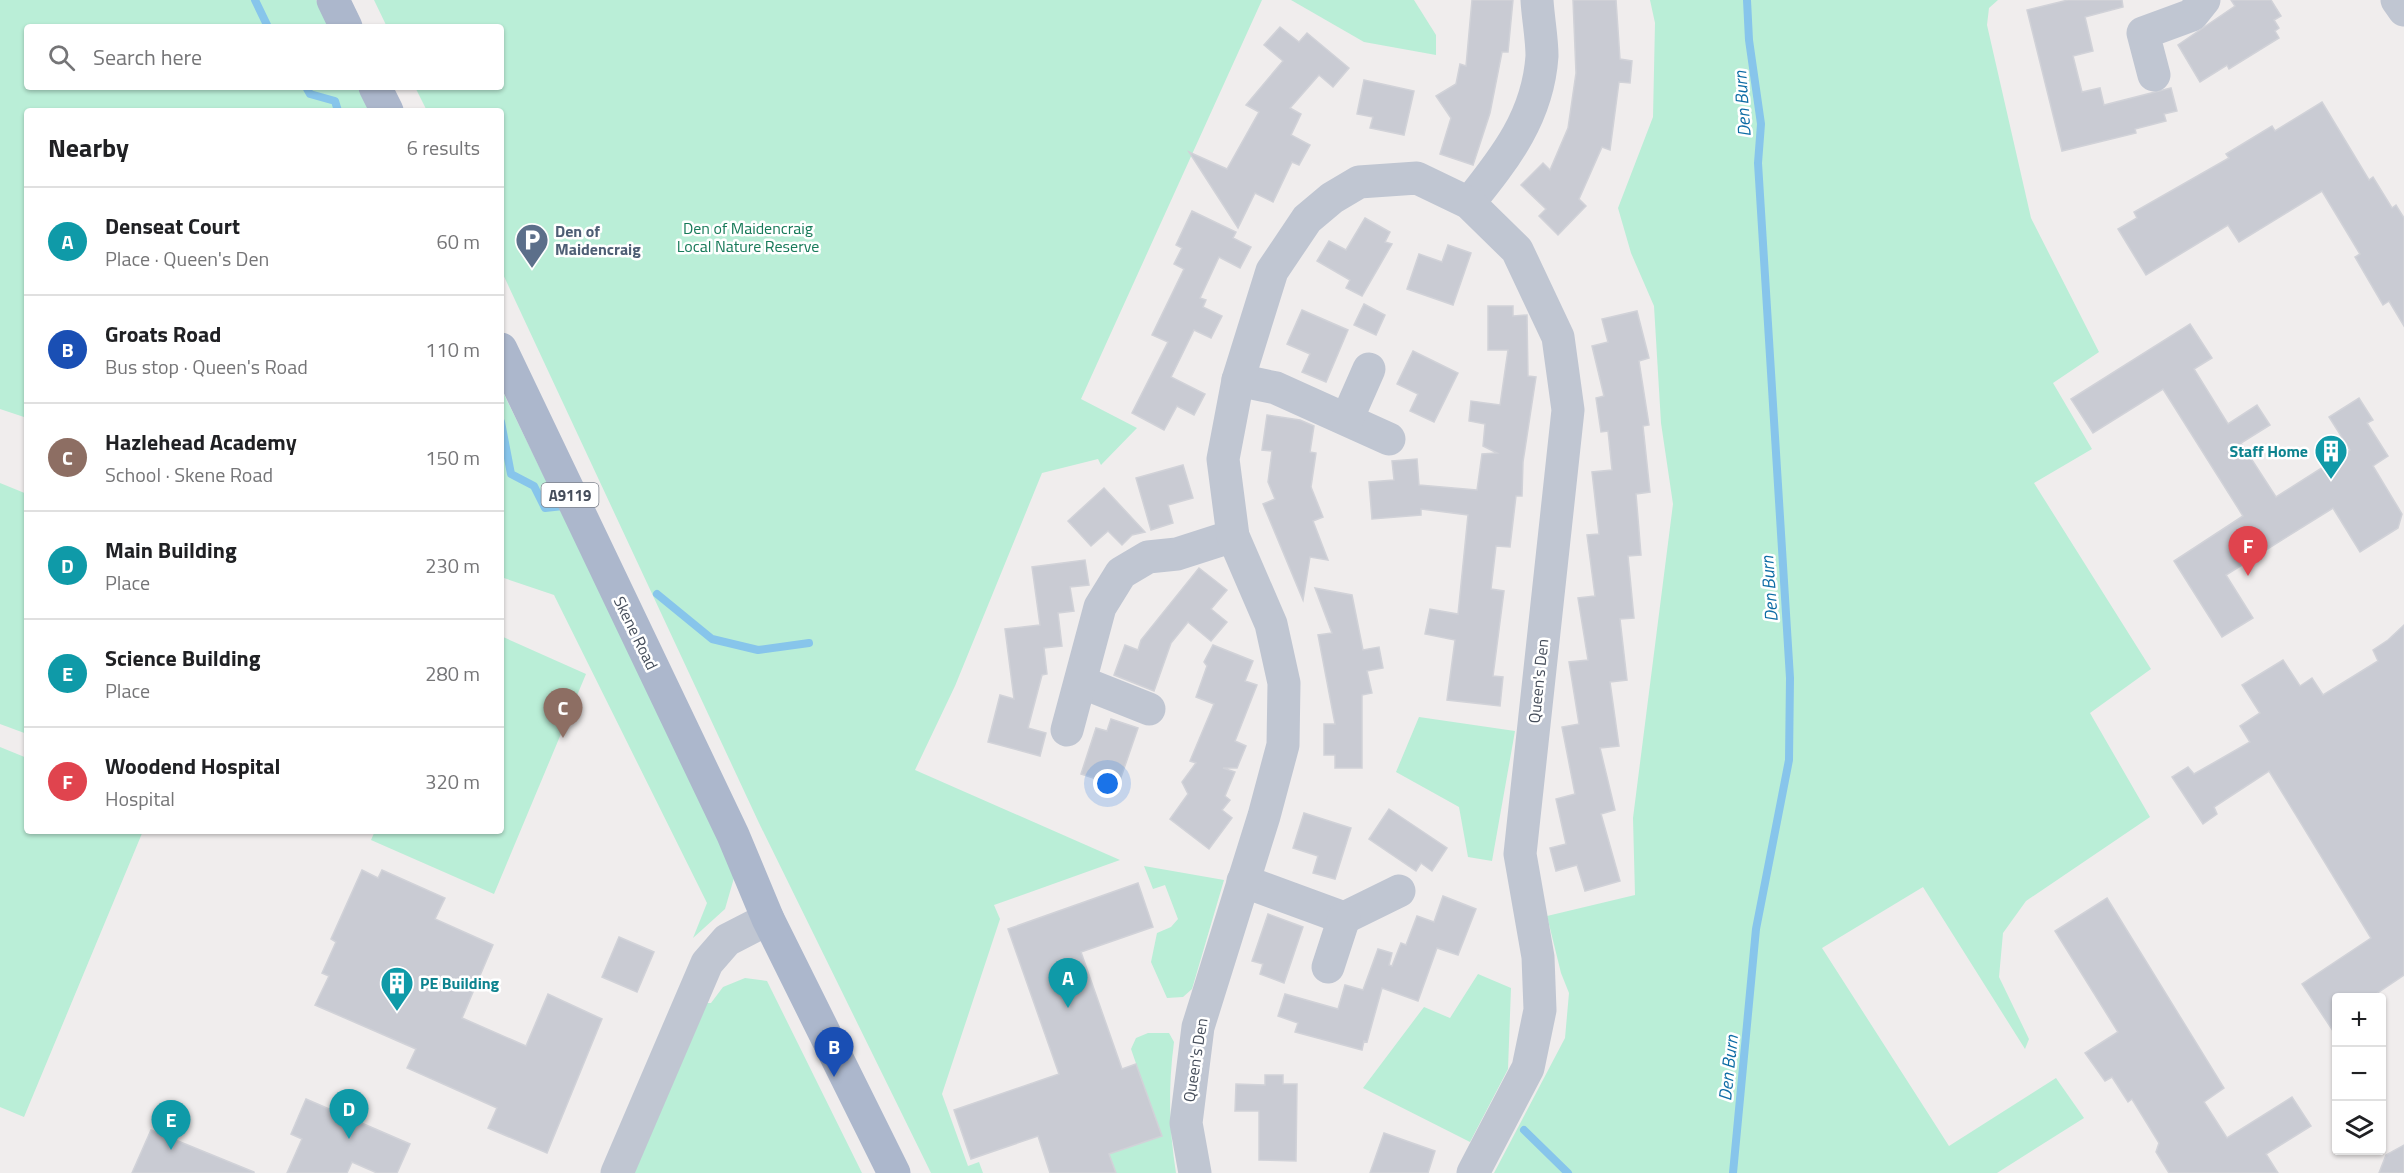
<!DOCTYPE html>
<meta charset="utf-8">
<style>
body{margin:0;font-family:"Titillium Web",sans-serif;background:#f6f6f6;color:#202124}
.controls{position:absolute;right:18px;bottom:18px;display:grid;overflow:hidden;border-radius:6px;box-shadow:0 2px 4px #0004}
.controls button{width:54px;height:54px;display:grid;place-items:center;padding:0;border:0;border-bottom:2px solid #e0e0e0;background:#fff;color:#202124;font:30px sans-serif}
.you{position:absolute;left:1108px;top:784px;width:21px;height:21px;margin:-15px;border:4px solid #fff;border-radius:50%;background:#1a73e8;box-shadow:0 0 0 9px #1a73e833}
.badge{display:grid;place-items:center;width:39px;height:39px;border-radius:50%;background:#b45309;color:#fff;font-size:20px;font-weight:700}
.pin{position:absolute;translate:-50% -50px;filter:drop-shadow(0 2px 3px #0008)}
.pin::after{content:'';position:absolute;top:32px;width:21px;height:18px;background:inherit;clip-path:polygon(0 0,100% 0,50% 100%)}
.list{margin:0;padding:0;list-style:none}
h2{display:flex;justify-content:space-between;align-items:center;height:78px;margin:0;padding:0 24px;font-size:26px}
h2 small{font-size:20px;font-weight:400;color:#757577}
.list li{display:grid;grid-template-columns:39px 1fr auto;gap:18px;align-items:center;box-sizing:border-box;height:108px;padding:0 24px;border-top:2px solid #e0e0e0}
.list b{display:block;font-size:22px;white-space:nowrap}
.list p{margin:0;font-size:20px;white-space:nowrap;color:#757577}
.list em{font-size:20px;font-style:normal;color:#757577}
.icon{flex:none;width:33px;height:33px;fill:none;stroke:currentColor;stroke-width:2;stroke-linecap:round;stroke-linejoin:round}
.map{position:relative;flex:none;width:2404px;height:1173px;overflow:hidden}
.search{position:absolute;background:#fff;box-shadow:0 2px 4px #0004;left:24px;top:24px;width:480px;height:66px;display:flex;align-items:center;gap:15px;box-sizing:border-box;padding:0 21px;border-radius:6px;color:#757577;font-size:22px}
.panel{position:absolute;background:#fff;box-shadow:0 2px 4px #0004;left:24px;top:108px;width:480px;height:726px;border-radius:6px}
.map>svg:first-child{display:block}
</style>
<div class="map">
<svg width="2404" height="1173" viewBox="0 0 2404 1173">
<rect width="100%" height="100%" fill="#f0eded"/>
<g fill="#baeed7">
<path d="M0 0H316L329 27H27V87H358L369 111H27V418L0 409Z"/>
<path d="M374 0H1262L1081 399 1137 428 1101 465 1098 459 1042 473 955 686 915 770 1120 860 994 905 1000 919 942 1094 968 1166 979 1162 983 1173H931L759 823 501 270V111H427L415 87H501V27H387Z"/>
<path d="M1291 0H1414L1436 35V55L1364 42Z"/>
<path d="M1650 0H1998L1989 8 1987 25 2031 218 2099 352 2053 383 2092 449 2034 483 2151 669 2090 713 2150 817 2026 901 2003 933 1999 977 2029 1039 2025 1049 1923 887 1822 948 1949 1146 2056 1078 2084 1118 1997 1173H1494L1565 1038 1569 993 1561 973 1547 916 1635 895 1633 818 1673 504 1661 423 1654 306 1631 253 1618 208 1653 117 1655 23Z"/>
<path d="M501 388 736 871 725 909 693 938 707 903 554 595 501 577Z"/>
<path d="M0 483 27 494V734L0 724Z"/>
<path d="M501 636 586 674 494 894 371 840 375 831H501Z"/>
<path d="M1419 717 1515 731 1492 861 1468 857 1459 807 1396 772Z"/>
<path d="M0 747 27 758V831H143L24 1117 0 1107Z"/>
<path d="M1144 866 1224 880 1192 989 1183 997 1167 998 1151 962 1157 933 1171 927 1178 919 1165 885 1153 889Z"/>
<path d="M1478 974 1511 988 1508 1069 1470 1142 1363 1088 1424 1007 1450 1018Z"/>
<path d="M745 978 767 981 862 1173H627L703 1003H711L723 987Z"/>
<path d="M1148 1033H1169L1174 1042C1168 1087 1169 1128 1176 1173H1116L1109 1154 1161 1136 1131 1049 1136 1038Z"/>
</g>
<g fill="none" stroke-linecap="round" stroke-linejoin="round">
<g stroke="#87c5eb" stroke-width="8">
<path d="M255 0 268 27"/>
<path d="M306 87 310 94 335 101 338 111"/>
<path d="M501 422 511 474 534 486 545 508 563 506"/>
<path d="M657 594 712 639 758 650 809 643"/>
<path d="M1524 1130 1568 1173"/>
<path d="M1733 1173 1756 929 1789 760 1790 678 1758 163 1761 124 1749 40 1747 0"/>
</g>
</g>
<g fill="#c9cbd3" stroke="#d1d2d8" stroke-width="1.5">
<path d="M1472 0H1513L1508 52H1502L1490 113 1473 165 1440 154 1451 118 1436 96 1456 84 1460 64 1466 66Z"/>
<path d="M1573 0H1616L1620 59 1632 61 1630 83 1619 82 1610 150 1602 147 1579 199 1586 206 1558 235 1539 216 1546 209 1521 185 1543 163 1550 170 1568 128 1576 73Z"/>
<path d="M2068 0H2122L2123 7 2085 17 2093 51 2073 56 2082 92 2100 88 2104 105 2171 88 2177 111 2164 114 2166 121 2135 129 2136 133 2062 151 2027 10Z"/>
<path d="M2231 0H2271L2281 16 2274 20 2279 28 2275 31 2279 38 2229 69 2227 65 2200 82 2178 45 2235 6Z"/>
<path d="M1280 27 1299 42 1307 33 1349 68 1333 87 1319 75 1290 108 1301 114 1291 135 1310 145 1299 165 1292 162 1273 202 1255 193 1238 228 1189 152 1227 169 1259 112 1246 105 1283 61 1264 45Z"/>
<path d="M1364 80 1414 91 1404 135 1370 128 1373 117 1357 114Z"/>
<path d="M2322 102 2369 180 2373 177 2392 208 2396 205 2404 218V326L2389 301 2383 305 2355 257 2360 254 2322 191 2239 242 2228 225 2146 275 2118 229 2137 218 2134 212 2229 158 2226 154 2272 126 2275 131Z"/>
<path d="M1192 211 1236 232 1233 238 1251 247 1240 268 1219 257 1200 298 1206 300 1203 307 1222 316 1211 338 1194 330 1171 377 1205 394 1194 415 1177 406 1164 430 1132 413 1168 342 1152 335 1184 269 1174 264 1182 248 1176 245Z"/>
<path d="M1365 218 1390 232 1385 242 1392 244 1362 296 1346 288 1350 280 1317 261 1329 241 1346 250Z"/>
<path d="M1448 245 1471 253 1453 305 1407 289 1419 254 1442 262Z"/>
<path d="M1364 304 1385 315 1376 335 1354 325Z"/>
<path d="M1488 306H1513V316L1527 315 1528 376 1536 377 1523 462 1522 496H1516L1510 547 1496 546 1491 589 1504 591 1493 676 1503 677 1500 706 1447 700 1455 640 1425 634 1430 609 1458 614 1468 515 1421 509V515L1372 519 1369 482 1394 480 1392 461 1417 459 1419 485 1477 490 1482 454 1497 453 1483 446 1485 424 1469 421 1471 401 1500 405 1508 350H1488Z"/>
<path d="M1302 310 1348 330 1326 382 1302 372 1310 354 1287 344Z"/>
<path d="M1637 311 1649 358 1639 361 1649 425 1643 426 1650 492 1636 494 1641 555 1628 556 1634 618 1620 619 1627 680 1610 682 1619 746 1600 748 1615 810 1601 814 1620 881 1585 891 1577 865 1556 871 1550 848 1566 844 1556 799 1575 794 1562 727 1579 724 1569 662 1588 660 1578 598 1595 596 1587 535 1599 534 1592 472 1612 470 1608 431 1601 432 1596 398 1604 396 1592 346 1608 342 1602 319Z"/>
<path d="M2190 324 2212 358 2194 369 2228 424 2257 405 2270 425 2241 443 2276 497 2350 450 2329 417 2359 398 2373 420 2367 423 2388 456 2373 466 2402 514 2398 528 2360 552 2333 508 2226 575 2253 618 2222 637 2174 561 2243 516 2163 389 2093 433 2071 399Z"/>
<path d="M1413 351 1458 373 1434 422 1410 411 1418 394 1397 384Z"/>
<path d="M1267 415 1300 420 1314 426 1310 452 1316 453 1311 487 1323 517 1313 521 1328 560 1310 557 1303 600 1263 504 1275 499 1268 482 1272 451 1262 450Z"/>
<path d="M1183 465 1193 498 1168 505 1173 523 1151 530 1136 478Z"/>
<path d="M1104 488 1145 532 1132 535 1122 545 1108 531 1091 546 1068 521Z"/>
<path d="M1085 560 1089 585 1070 587 1074 611 1058 613 1062 646 1044 648 1047 674 1042 675 1028 728 1046 733 1040 756 988 742 1000 695 1014 699 1005 629 1040 625 1032 567Z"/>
<path d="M1199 568 1227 590 1211 609 1227 622 1211 641 1188 622 1171 643 1154 691 1114 675 1125 645 1138 650 1141 640Z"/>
<path d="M1315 588 1352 595 1363 650 1379 647 1383 668 1367 671 1372 693 1362 695V768H1335V755H1324V724H1335L1318 635 1332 633Z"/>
<path d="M2404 625V975L2370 998H2337V1037L2302 984 2371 938 2269 771 2214 807 2217 814 2203 824 2172 777 2188 767 2194 774 2250 742 2240 726 2260 713 2242 685 2283 660 2300 686 2312 678 2323 695 2378 661 2373 650 2388 640Z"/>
<path d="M1213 645 1253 661 1245 681 1257 685 1235 741 1246 746 1237 768H1223L1235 772 1225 796 1230 800 1222 810 1232 818 1209 849 1170 819 1188 794 1182 782 1196 763 1190 761 1214 704 1196 697 1207 666 1204 662Z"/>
<path d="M1111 719 1138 728 1118 786 1081 774 1096 728 1107 731Z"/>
<path d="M1389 809 1447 848 1432 871 1421 863 1416 871 1369 839Z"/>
<path d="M1304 813 1351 828 1335 879 1313 873 1318 856 1293 848Z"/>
<path d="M362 870 378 878 382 870 445 898 435 919 493 945 462 1018 526 1046 548 994 602 1019 547 1153 488 1128 497 1108 407 1068 416 1049 315 1005 329 976 322 973 336 942 331 939Z"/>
<path d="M1138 883 1153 927 1081 952 1122 1069 1136 1064 1162 1136 1109 1154 1116 1173H1050L1038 1136 971 1159 954 1110 1059 1074 1008 929Z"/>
<path d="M1443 896 1476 909 1458 955 1437 948 1418 1001 1382 988 1367 1042 1364 1041 1362 1050 1295 1032 1298 1023 1278 1016 1285 994 1338 1009 1345 985 1363 990 1378 949 1392 953 1389 965 1392 966 1401 943 1406 945 1417 916 1434 922Z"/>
<path d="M2107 898 2224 1088 2204 1102 2227 1138 2292 1097 2311 1126 2266 1154 2278 1173H2169L2156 1152 2159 1143 2132 1099 2128 1102 2112 1077 2105 1081 2085 1053 2118 1032 2055 931Z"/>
<path d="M1268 914 1303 927 1284 983 1260 974 1263 964 1252 961Z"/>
<path d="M619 937 654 952 637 992 602 977Z"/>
<path d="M1265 1075H1283V1084H1297L1296 1161 1259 1160V1111H1235L1236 1084 1265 1085Z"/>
<path d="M306 1099 410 1144 397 1173H377L352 1162 347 1173H287L302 1139 291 1134Z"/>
<path d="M151 1130 254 1172V1173H132Z"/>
<path d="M1384 1133 1435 1151 1428 1173H1370Z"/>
<path d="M2404 1145V1173H2379L2386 1155Z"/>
</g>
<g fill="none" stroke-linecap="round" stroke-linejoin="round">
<g stroke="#c0c6d2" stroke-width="33">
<path d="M2397 0 2404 10"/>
<path d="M2154 75 2143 33 2192 15 2204 0"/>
<path d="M1469 203C1506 157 1538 116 1542 56 1542 38 1538 18 1537 0"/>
<path d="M1238 380 1276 388 1389 439"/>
<path d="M1347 419 1369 369"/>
<path d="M1081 682 1149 709"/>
<path d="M1067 730 1100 607 1121 573 1148 557 1177 554 1233 536"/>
<path d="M1243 881 1344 918 1399 891"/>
<path d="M1328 967 1344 918"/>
<path d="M617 1173 707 963 727 940 768 919"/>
<path d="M1195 1173 1186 1123 1198 1027 1264 816 1283 745 1284 683 1271 624 1233 536 1223 459 1238 380 1272 271 1307 219 1332 198 1359 182 1417 178 1469 203 1517 250 1558 337 1568 410 1520 854 1538 957 1540 1010 1528 1068 1473 1173"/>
</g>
<g stroke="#acb7cc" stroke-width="33">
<path d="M333 0 346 27"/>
<path d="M375 87 387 111"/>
<path d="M501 349 733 835 768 919 894 1173"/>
</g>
</g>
<defs>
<symbol id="parking-pin" viewBox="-11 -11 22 30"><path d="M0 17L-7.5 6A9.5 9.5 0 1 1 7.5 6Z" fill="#5c6f8a" stroke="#fff"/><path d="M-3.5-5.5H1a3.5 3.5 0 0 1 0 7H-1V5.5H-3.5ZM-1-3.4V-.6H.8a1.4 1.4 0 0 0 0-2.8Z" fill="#fff"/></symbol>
<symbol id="building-pin" viewBox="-11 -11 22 30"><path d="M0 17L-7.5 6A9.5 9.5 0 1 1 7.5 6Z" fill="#0f9aa8" stroke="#fff"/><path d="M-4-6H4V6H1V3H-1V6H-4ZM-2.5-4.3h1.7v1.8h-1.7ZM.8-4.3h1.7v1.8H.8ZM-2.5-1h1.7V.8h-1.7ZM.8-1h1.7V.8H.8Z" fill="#fff"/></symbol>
</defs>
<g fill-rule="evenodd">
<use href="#parking-pin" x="513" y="221" width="38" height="52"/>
<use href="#building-pin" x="2312" y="432" width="38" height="52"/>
<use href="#building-pin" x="378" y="964" width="38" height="52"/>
</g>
<g text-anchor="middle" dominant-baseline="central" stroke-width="5" stroke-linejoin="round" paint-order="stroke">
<rect fill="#fff" stroke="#7d828c" stroke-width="1.5" x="541.5" y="483" width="57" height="24" rx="4.5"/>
<g font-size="15" font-weight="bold" fill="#454d5a">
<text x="570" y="495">A9119</text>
</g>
<g font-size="16" fill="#177a59" stroke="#fff">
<text x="748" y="228">Den of Maidencraig<tspan x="748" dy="18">Local Nature Reserve</tspan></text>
</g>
<g font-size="16" font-weight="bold" fill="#4e5e75" stroke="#fff" text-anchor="start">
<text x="555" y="231">Den of<tspan x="555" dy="18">Maidencraig</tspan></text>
</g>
<g font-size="16" font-weight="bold" fill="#0d838f" stroke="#fff" text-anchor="end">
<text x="2308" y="451">Staff Home</text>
<text x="420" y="983" text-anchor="start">PE Building</text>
</g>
<g font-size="16" fill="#454d5a" stroke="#fff">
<text transform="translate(636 633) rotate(64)">Skene Road</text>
<text transform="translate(1538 681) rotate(-84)">Queen's Den</text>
<text transform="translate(1195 1060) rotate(-81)">Queen's Den</text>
</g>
<g font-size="18" font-style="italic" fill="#0d6ca5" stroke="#fff">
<text transform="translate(1742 104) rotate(-94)">Den Burn</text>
<text transform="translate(1769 589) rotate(-94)">Den Burn</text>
<text transform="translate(1728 1068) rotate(-84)">Den Burn</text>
</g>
</g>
</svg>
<div class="controls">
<button>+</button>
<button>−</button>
<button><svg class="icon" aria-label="layers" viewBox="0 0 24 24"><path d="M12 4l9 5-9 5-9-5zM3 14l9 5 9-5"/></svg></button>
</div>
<div class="you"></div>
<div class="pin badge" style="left:1068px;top:1008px;background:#0f9aa8">A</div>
<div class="pin badge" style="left:834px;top:1077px;background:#1a4fb4">B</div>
<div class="pin badge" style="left:563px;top:738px;background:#8d6e63">C</div>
<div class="pin badge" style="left:349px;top:1139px;background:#0f9aa8">D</div>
<div class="pin badge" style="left:171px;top:1150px;background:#0f9aa8">E</div>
<div class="pin badge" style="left:2248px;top:576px;background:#e0444e">F</div>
<div class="search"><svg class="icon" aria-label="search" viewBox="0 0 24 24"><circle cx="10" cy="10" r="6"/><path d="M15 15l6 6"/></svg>Search here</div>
<section class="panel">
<h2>Nearby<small>6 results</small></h2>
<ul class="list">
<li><span class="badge" style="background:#0f9aa8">A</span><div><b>Denseat Court</b><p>Place · Queen's Den</p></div><em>60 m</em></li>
<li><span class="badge" style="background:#1a4fb4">B</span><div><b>Groats Road</b><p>Bus stop · Queen's Road</p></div><em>110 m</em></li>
<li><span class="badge" style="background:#8d6e63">C</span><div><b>Hazlehead Academy</b><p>School · Skene Road</p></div><em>150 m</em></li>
<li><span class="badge" style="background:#0f9aa8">D</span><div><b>Main Building</b><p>Place</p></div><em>230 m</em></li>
<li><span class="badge" style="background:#0f9aa8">E</span><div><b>Science Building</b><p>Place</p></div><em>280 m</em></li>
<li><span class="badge" style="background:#e0444e">F</span><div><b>Woodend Hospital</b><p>Hospital</p></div><em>320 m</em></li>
</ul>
</section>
</div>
